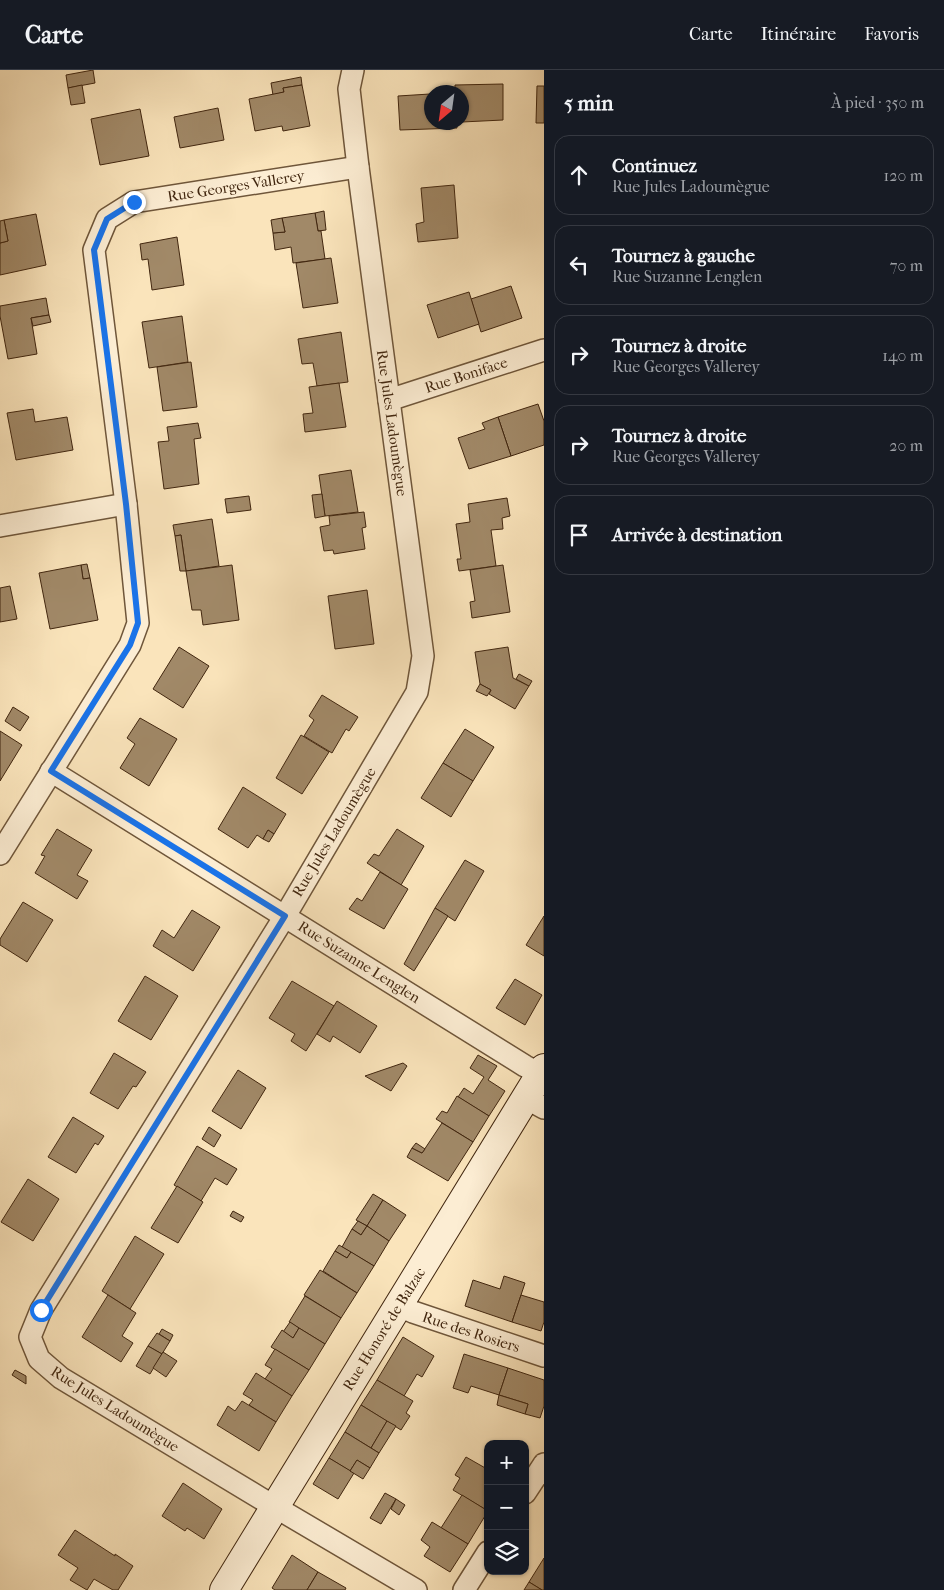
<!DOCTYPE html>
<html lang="fr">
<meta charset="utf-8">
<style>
body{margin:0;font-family:"IM FELL French Canon",serif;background:#242831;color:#f1f3f6}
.controls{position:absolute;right:15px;bottom:15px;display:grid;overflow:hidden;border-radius:10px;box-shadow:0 1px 4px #0004}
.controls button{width:45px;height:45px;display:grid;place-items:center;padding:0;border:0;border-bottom:1px solid #363941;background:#171b24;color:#f1f3f6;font:25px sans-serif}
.compass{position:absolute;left:424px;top:15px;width:45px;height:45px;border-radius:50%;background:#171b24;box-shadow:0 1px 4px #0004;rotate:209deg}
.stop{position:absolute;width:15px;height:15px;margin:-11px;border:4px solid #1a73e8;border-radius:50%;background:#fff}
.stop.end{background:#1a73e8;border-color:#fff;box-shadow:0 1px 5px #0008}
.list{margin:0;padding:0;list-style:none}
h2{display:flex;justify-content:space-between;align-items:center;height:65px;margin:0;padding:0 20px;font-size:21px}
h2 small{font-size:16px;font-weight:400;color:#9ea1a6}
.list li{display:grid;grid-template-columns:32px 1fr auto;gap:15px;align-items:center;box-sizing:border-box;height:80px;margin:0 10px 10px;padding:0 10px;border:1px solid #363941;border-radius:15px}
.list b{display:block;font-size:19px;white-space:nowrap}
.list p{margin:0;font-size:16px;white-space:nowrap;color:#9ea1a6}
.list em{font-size:16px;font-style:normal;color:#9ea1a6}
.icon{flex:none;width:28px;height:28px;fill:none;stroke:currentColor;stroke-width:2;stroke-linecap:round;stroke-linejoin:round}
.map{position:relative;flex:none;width:544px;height:1520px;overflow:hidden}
header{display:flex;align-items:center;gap:30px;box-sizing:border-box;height:70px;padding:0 25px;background:#171b24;border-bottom:1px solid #363941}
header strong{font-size:24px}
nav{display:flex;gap:28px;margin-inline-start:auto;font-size:18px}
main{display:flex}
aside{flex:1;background:#171b24}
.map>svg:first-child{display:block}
</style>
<header>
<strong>Carte</strong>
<nav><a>Carte</a><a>Itinéraire</a><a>Favoris</a></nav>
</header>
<main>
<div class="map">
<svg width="544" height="1520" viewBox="0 0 544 1520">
<rect width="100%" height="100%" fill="#fae4bb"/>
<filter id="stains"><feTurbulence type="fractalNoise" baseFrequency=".004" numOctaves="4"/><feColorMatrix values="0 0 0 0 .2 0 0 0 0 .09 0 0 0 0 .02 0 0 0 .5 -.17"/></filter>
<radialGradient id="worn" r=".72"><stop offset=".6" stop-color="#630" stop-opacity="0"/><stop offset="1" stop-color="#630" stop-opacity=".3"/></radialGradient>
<g fill="#a18968" stroke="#41260f">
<path d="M93 0 95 13 68 18 66 5Z"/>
<path d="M301 7 302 15 283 18 284 22 273 25 271 13Z"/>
<path d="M503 14V50L462 52V22H455V15Z"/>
<path d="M82 15 85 33 71 35 68 18Z"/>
<path d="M302 15 310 56 283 61 282 56 255 61 249 29 284 22 283 18Z"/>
<path d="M537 16H544V53H536Z"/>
<path d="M430 24H432V52H456L457 58 400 60 398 26Z"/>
<path d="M218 38 224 70 180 78 174 47Z"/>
<path d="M140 39 149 86 100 95 91 49Z"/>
<path d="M454 115 458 168 418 172 416 154 424 152 421 118Z"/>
<path d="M324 141 326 160 318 161 315 143Z"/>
<path d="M315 143 318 161H321L325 189 293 193 291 177 275 180 273 163 285 162 282 148Z"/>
<path d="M36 144 46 195 0 205V173L8 171 4 150Z"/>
<path d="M282 148 285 162 273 163 271 150Z"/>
<path d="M4 150 8 171 0 173V151Z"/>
<path d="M177 167 184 215 152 220 148 189 142 190 140 174Z"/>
<path d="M331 188 338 233 303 238 296 193Z"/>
<path d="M511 216 522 248 481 262 471 229Z"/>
<path d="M469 222 479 254 438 268 427 235Z"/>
<path d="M46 228 49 245 31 248 37 284 8 289 0 246V236Z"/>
<path d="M49 245 51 252 33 256 31 248Z"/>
<path d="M182 246 188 292 149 298 142 252Z"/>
<path d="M341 262 348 312 317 316 313 293 302 294 298 269Z"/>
<path d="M191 292 197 337 163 341 157 297Z"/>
<path d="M339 313 346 357 305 362 303 344 313 343 309 317Z"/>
<path d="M538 334 544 351V375L511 386 498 347Z"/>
<path d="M33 339 35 352 67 347 73 380 16 390 7 343Z"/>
<path d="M498 347 511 386 469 399 458 368 485 359 482 353Z"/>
<path d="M198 353 201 368 194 369 199 414 164 419 158 372 169 371 167 357Z"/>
<path d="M351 400 358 442 325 446 319 405Z"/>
<path d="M322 424 325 446 315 448 312 425Z"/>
<path d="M249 426 251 440 227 443 225 429Z"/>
<path d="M507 428 510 446 502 448 503 459 491 460 496 496 459 501 457 489H461L456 454 470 452 468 434Z"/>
<path d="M364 442 366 457 362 458 365 479 334 484 333 480 324 481 320 457 330 455 329 446Z"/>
<path d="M212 449 219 496 186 501 181 465 175 466 173 455Z"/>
<path d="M181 465 186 501H180L175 466Z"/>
<path d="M87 494 90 508 83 509 81 495Z"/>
<path d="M81 495 83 509 90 508 98 550 50 559 39 503Z"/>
<path d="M232 495 239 550 203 555 201 540H192L186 501Z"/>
<path d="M503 495 510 542 472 548 470 532 475 531 470 500Z"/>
<path d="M10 516 17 549 0 552V518Z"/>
<path d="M367 520 374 574 335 579 328 526Z"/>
<path d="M179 577 209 596 183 638 153 619Z"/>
<path d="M508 577 513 608 529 616 515 639 489 624 491 620 480 614 475 582Z"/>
<path d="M519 604 532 611 529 616 516 609Z"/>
<path d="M480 614 491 620 487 626 476 621Z"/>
<path d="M322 625 358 647 349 661 346 659 332 683 304 666 314 650 309 646Z"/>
<path d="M13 637 29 647 20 661 5 651Z"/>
<path d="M140 648 177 669 149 716 120 698 135 674 127 668Z"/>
<path d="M465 659 494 677 473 711 443 693Z"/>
<path d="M0 661 22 675 0 711Z"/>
<path d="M301 665 329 682 302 724 276 708Z"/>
<path d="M443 693 473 711 451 747 421 728Z"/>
<path d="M243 717 286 744 274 764 268 760 263 769 257 765 248 778 218 759Z"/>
<path d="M57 759 92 780 77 805 88 811 77 829 35 803 45 786 41 785Z"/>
<path d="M397 759 424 776 401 815 367 793 374 784 379 786Z"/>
<path d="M268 760 274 764 269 772 263 769Z"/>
<path d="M465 790 484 801 455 851 435 838Z"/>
<path d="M380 802 408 819 384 859 349 839 357 828 362 831Z"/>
<path d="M23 832 53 850 27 892 0 875V869Z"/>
<path d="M435 838 448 846 414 901 404 894Z"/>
<path d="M192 840 220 857 193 901 153 876 162 860 174 868Z"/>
<path d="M544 846V886L526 875Z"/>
<path d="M145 906 178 926 151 970 118 951Z"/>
<path d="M515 909 542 925 525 955 496 938Z"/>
<path d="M292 911 334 936 306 981 291 971 295 964 269 948Z"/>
<path d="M337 931 377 956 360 983 333 966 330 972 317 964Z"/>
<path d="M114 983 146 1002 136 1017 133 1016 118 1039 90 1023Z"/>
<path d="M478 985 497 996 488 1010 505 1021 489 1046 458 1027 464 1018 473 1024 484 1007 470 998Z"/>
<path d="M403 993 407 996 391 1021 365 1006Z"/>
<path d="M238 1000 266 1018 241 1059 212 1041Z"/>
<path d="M457 1026 489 1046 473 1072 436 1049 442 1041 447 1043Z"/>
<path d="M73 1047 104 1066 98 1075 95 1073 76 1103 48 1087Z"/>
<path d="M442 1053 473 1072 448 1111 407 1087 412 1078 422 1083Z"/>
<path d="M209 1057 221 1065 214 1077 202 1069Z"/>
<path d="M416 1073 425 1079 422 1083 412 1078Z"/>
<path d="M197 1076 237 1099 227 1115 215 1108 201 1131 174 1115Z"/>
<path d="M28 1109 59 1129 33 1171 1 1152Z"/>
<path d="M177 1116 203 1132 178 1173 151 1158Z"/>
<path d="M373 1124 383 1130 367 1156 356 1150Z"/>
<path d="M383 1130 406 1145 389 1171 367 1156Z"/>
<path d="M233 1141 244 1147 241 1152 230 1146Z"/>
<path d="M358 1151 367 1156 361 1165 352 1159Z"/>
<path d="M367 1156 389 1171 374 1196 342 1177 352 1159 361 1165Z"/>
<path d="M135 1166 164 1184 130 1239 102 1221Z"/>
<path d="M339 1175 351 1182 347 1188 335 1181Z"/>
<path d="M335 1181 347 1188 351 1182 374 1196 357 1223 323 1201Z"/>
<path d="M320 1200 357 1223 341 1248 304 1225Z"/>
<path d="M504 1206 525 1213 512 1252 465 1236 473 1210 500 1219Z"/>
<path d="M108 1225 136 1243 122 1266 133 1273 121 1292 82 1267Z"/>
<path d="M521 1225 544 1232V1252L541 1261 512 1252Z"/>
<path d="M305 1226 341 1248 325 1274 289 1252Z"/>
<path d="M290 1252 299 1258 293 1268 283 1262Z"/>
<path d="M299 1258 325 1274 309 1300 271 1277 282 1260 293 1268Z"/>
<path d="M162 1259 173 1265 170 1271 159 1264Z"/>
<path d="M157 1263 170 1271 162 1284 148 1276Z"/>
<path d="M403 1267 434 1286 422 1307 417 1304 404 1326 377 1310Z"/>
<path d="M148 1276 162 1284 150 1304 136 1296Z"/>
<path d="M275 1279 309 1300 292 1326 265 1309 272 1299 265 1295Z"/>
<path d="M163 1282 177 1291 166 1307 153 1298Z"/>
<path d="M464 1284 508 1298 499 1325 471 1316 468 1323 453 1318Z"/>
<path d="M508 1298 544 1310V1336L540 1348 525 1344 528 1334 499 1325Z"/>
<path d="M15 1300 26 1306V1314L12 1305Z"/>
<path d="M256 1303 292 1326 276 1352 249 1335 253 1330 243 1324Z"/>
<path d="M377 1310 413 1331 406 1343 410 1346 401 1360 361 1335Z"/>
<path d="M499 1325 528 1334 525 1344 497 1335Z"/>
<path d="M242 1331 276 1352 259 1381 217 1355 228 1336 235 1341Z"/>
<path d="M361 1335 387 1351 371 1378 345 1362Z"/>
<path d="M387 1351 396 1356 379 1383 371 1378Z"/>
<path d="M345 1362 379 1383 370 1398 357 1390 350 1401 329 1388Z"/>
<path d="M466 1387 487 1399 488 1398V1441L453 1420 460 1408 455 1405Z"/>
<path d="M329 1388 354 1403 338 1429 313 1414Z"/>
<path d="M357 1390 370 1398 363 1409 350 1401Z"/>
<path d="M183 1413 222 1439 204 1469 187 1458 185 1461 162 1446Z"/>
<path d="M385 1423 396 1429 381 1454 370 1448Z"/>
<path d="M462 1425 488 1441 468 1474 441 1458Z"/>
<path d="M396 1429 405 1435 399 1445 391 1439Z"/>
<path d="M432 1452 468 1474 450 1502 424 1486 430 1477 421 1470Z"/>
<path d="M75 1460 115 1486V1484L133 1496 118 1520H113L94 1509 87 1520 70 1510 78 1498 58 1485Z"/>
<path d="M292 1485 318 1502 307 1520H275L272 1518Z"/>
<path d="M544 1488V1520H542L529 1512Z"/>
<path d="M318 1502 346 1518 345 1520H307Z"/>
<path d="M529 1512 542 1520H524Z"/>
</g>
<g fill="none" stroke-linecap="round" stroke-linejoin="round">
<defs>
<g id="street">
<path d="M353 0 349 19 358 97 423 586 417 622 285 846 41 1240 30 1267 39 1289 61 1308 260 1428 416 1520"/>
<path d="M389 330 544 280"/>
<path d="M0 456 126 434"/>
<path d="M51 701 525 996 540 1004"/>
<path d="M0 784 130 575 138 553 126 434 94 180 107 149 134 132 358 97"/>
<path d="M526 1028 544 1038"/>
<path d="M399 1236 413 1242 544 1286"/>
<path d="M525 1423 544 1394"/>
<path d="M464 1520 488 1482"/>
</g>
<path id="secondary" d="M224 1520 544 998"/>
</defs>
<use href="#street" stroke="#6f563a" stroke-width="24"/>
<use href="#secondary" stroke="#41260f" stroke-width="30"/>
<use href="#street" stroke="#fcedd3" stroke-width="21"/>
<use href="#secondary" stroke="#fcedd3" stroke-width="28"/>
</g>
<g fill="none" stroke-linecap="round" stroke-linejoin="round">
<path stroke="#1a73e8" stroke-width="6" d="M41 1240 285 846 51 701 130 575 138 553 126 434 94 180 107 149 134 132"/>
</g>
<g text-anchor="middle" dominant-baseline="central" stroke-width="4.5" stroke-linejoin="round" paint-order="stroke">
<g font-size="15" fill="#41260f" stroke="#fcedd3">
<text transform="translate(236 116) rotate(-9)">Rue Georges Vallerey</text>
<text transform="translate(466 305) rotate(-18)">Rue Boniface</text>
<text transform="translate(392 353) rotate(82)">Rue Jules Ladoumègue</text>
<text transform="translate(334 762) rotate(-59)">Rue Jules Ladoumègue</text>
<text transform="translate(359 892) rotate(32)">Rue Suzanne Lenglen</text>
<text transform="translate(384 1259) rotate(-58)">Rue Honoré de Balzac</text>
<text transform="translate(471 1262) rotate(18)">Rue des Rosiers</text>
<text transform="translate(115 1339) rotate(32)">Rue Jules Ladoumègue</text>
</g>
</g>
<rect width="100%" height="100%" filter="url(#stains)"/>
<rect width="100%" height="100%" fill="url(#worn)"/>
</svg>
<div class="controls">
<button>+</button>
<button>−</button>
<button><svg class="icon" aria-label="layers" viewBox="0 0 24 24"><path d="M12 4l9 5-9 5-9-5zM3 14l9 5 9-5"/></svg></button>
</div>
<svg class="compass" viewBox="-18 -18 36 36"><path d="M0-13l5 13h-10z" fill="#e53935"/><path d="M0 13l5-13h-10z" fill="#9ea1a6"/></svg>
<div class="stop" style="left:41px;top:1240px"></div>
<div class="stop end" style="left:134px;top:132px"></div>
</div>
<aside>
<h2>5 min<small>À pied · 350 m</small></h2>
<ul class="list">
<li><svg class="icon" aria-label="ahead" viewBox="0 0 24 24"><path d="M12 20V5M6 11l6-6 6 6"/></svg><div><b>Continuez</b><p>Rue Jules Ladoumègue</p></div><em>120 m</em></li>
<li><svg class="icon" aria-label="left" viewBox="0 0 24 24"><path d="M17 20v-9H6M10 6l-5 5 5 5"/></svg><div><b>Tournez à gauche</b><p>Rue Suzanne Lenglen</p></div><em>70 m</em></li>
<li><svg class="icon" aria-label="right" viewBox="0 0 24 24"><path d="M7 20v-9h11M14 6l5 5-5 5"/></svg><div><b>Tournez à droite</b><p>Rue Georges Vallerey</p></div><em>140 m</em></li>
<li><svg class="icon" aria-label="right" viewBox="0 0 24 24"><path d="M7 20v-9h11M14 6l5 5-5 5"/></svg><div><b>Tournez à droite</b><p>Rue Georges Vallerey</p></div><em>20 m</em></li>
<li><svg class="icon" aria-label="arrive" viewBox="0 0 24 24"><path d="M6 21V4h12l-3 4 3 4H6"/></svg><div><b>Arrivée à destination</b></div></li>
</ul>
</aside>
</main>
